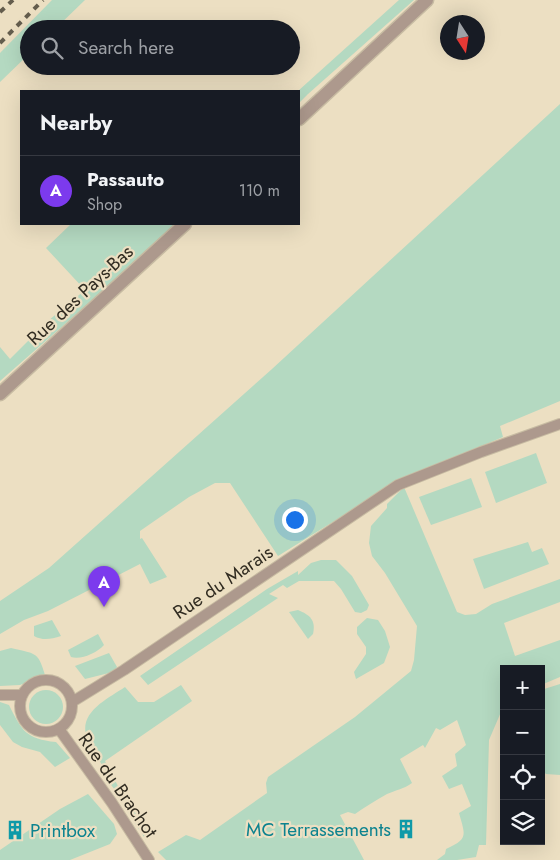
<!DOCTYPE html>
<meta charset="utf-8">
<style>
body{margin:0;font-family:Jost,sans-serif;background:#20242c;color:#f1f3f6}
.controls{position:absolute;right:15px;bottom:15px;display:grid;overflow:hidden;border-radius:0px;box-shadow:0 5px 20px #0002}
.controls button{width:45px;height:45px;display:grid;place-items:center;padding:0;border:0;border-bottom:1px solid #363941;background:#171b24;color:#f1f3f6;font:25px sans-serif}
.compass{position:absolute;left:440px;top:15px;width:45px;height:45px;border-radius:50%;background:#171b24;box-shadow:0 5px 20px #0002;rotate:168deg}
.you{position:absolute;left:294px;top:519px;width:18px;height:18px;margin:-12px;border:4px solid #fff;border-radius:50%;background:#1a73e8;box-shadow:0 0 0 8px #1a73e833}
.badge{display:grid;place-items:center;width:32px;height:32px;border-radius:50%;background:#7c3aed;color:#fff;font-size:16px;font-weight:700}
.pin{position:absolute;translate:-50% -41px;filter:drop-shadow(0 1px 2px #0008)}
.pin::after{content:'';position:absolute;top:26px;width:18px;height:15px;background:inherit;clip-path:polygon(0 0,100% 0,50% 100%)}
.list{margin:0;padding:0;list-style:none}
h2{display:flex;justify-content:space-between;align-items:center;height:65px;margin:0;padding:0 20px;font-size:21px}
h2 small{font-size:16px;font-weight:400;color:#9ea1a6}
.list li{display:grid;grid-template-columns:32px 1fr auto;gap:15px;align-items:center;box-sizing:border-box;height:70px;padding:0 20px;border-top:1px solid #363941}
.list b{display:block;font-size:19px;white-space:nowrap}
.list p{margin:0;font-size:16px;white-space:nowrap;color:#9ea1a6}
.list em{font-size:16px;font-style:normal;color:#9ea1a6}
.icon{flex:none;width:28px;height:28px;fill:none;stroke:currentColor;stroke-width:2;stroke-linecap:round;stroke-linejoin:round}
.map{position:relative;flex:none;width:560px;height:860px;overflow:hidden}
.search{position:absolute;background:#171b24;box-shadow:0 5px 20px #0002;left:20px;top:20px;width:280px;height:55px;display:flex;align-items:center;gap:12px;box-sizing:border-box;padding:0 18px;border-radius:28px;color:#9ea1a6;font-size:19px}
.panel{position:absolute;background:#171b24;box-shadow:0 5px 20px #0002;left:20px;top:90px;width:280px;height:135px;border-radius:0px}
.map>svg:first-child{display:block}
</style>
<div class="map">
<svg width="560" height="860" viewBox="0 0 560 860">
<rect width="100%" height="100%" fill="#ecdfc2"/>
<g fill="#b4d9c1">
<path d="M52 0H85L55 29H29V54L0 82V53Z"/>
<path d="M399 0H414L308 94 299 103 298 91Z"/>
<path d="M560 104V401L500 426 503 437 402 479 278 556 230 483H215L189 497 140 531V539L142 538 167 577 150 584 140 564 48 611 24 620 0 634V601L49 568 272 369Z"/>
<path d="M71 224H175L89 303 0 381V347L10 359 48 321 85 290 46 248Z"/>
<path d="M536 453 547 483 496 503 485 472Z"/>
<path d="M471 478 482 507 431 525 419 497Z"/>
<path d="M404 487 457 612 465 615 476 614 492 604 560 579V602L504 623 515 656 560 640V677L541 685V669H504V705L489 740 486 845H479L476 857 457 860H437L445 854 446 849C469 839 465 835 459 813L471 806 462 784 449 789 442 776 457 766 455 754 466 745 457 720 440 730 436 728 425 748 423 745 400 759 412 783C404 789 396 790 387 794 376 800 365 807 355 814L348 812 340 815 364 860H166L158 852 186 835 200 840 267 793 266 783 268 777 355 717 411 671 414 660 417 626 385 573 372 556 369 543 371 526 387 508V504Z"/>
<path d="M528 542 532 552 542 548 549 564 484 589 473 559Z"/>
<path d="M321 560H336L352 576 369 605 367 610 361 613 355 612 341 589 334 581H299L287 588 283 585 269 594 278 598 148 685 140 676 267 589 298 571V575L311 563Z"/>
<path d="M298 610C310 615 316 620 313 634L308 639 289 612Z"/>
<path d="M367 618 378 620 385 631 390 647 384 663 356 679 354 672 366 654V647L357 634V627Z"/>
<path d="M52 620 61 636C51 639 43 641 34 636V626Z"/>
<path d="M98 634 104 645C97 653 81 660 71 657L68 650Z"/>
<path d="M11 648C34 654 38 650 45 675L20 685 0 686V651Z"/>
<path d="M109 653 117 667 113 672 85 679 75 666Z"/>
<path d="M560 684V775L546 774 541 770V690Z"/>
<path d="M181 685 192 701 105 761 119 788 115 790 105 777 107 773C101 762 88 746 86 735 80 711 109 698 125 687L138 702H154Z"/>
<circle cx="46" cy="707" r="17"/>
<path d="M0 702 9 705C22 731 26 739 56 742L70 758 55 767 40 752 22 747 13 742 0 725Z"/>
<path d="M88 794 114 824 117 834 110 844 70 860H0V850L60 809Z"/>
<path d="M128 802 151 837 146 840 123 805Z"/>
</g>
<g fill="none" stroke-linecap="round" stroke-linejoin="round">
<defs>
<g id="minor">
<circle cx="46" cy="706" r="26"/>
<path d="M0 695H22"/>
<path d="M72 702 124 670 398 485 481 452 560 424"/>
<path d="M59 729 112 803 149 860"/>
</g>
<g id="tertiary">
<path d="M299 119 427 0"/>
<path d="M0 394 185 224"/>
</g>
</defs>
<use href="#minor" stroke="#c7bba2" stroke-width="12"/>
<use href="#tertiary" stroke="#c7bba2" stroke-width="15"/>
<use href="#minor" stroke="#ad998d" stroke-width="10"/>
<use href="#tertiary" stroke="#ad998d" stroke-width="12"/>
<g stroke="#645d4d" stroke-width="4" stroke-dasharray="6 6" stroke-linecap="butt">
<path d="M0 12 13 0"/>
<path d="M0 43 43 0"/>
</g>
</g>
<defs>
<symbol id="building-bare" viewBox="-9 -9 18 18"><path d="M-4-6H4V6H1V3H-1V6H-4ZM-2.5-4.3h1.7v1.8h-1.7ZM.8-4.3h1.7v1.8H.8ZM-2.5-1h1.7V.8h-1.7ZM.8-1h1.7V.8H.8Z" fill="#0f9aa8" stroke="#ecdfc2" stroke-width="2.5" paint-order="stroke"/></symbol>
</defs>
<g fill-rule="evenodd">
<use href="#building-bare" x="392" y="815" width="28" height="28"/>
<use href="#building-bare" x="1" y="816" width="28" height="28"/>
</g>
<g text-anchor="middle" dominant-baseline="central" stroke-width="4.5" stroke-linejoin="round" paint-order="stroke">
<g font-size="19" fill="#312c21" stroke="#ecdfc2">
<text transform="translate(80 295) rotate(-43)">Rue des Pays-Bas</text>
<text transform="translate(223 582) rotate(-34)">Rue du Marais</text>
<text transform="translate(118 785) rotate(55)">Rue du Brachot</text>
</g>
<g font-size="19" fill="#0d838f" stroke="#ecdfc2" text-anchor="end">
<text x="391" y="829">MC Terrassements</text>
<text x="30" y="830" text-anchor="start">Printbox</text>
</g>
</g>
</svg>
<div class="controls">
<button>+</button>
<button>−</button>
<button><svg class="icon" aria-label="locate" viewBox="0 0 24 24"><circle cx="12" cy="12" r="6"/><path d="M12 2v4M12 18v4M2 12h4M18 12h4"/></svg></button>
<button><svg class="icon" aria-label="layers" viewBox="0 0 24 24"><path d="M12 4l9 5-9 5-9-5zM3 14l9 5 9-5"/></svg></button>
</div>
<svg class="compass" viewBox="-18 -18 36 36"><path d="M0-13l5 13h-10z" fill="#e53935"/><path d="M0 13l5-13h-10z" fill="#9ea1a6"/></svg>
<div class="you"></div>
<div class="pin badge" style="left:104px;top:607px">A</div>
<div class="search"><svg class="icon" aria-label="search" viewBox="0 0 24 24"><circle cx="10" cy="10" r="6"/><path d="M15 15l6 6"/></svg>Search here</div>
<section class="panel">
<h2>Nearby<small></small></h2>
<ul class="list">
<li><span class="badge">A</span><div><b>Passauto</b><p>Shop</p></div><em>110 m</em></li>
</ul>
</section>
</div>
